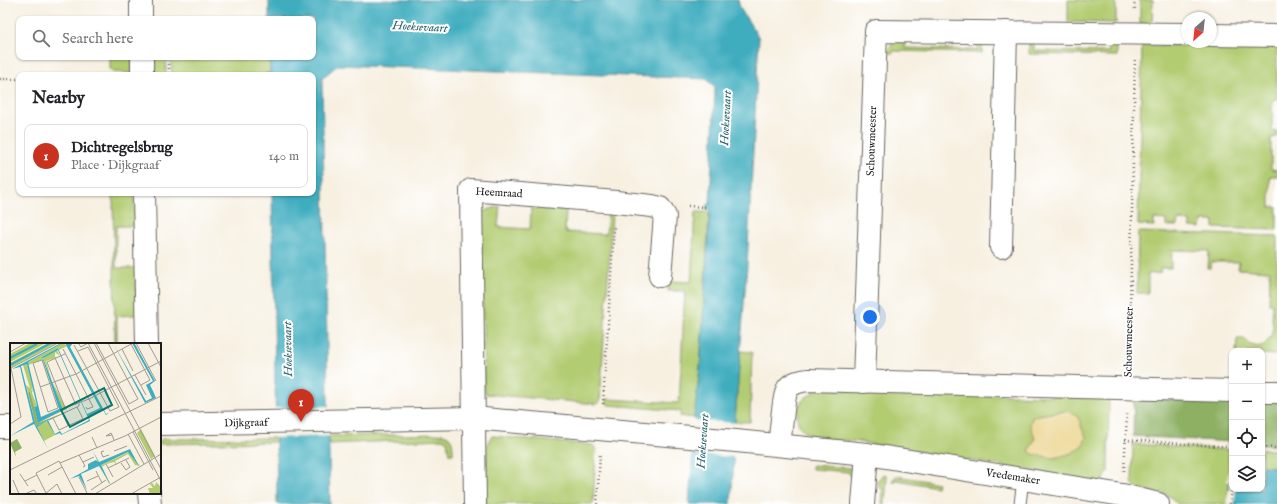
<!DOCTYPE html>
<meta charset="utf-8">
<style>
body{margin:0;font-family:"IM FELL English",serif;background:#f6f6f6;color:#202124}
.controls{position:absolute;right:12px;bottom:12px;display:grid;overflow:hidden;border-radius:8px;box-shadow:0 1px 3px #0004}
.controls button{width:36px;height:36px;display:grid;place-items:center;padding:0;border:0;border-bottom:1px solid #e0e0e0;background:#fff;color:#202124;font:20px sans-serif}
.compass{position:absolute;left:1181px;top:12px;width:36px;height:36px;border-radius:50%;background:#fff;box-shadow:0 1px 3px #0004;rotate:207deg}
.you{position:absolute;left:870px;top:317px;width:14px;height:14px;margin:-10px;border:3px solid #fff;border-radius:50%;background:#1a73e8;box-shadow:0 0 0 6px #1a73e833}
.badge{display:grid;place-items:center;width:26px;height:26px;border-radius:50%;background:#c8321e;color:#fff;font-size:13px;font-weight:700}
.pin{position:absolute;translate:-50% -33px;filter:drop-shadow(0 1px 2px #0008)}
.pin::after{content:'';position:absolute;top:21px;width:14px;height:12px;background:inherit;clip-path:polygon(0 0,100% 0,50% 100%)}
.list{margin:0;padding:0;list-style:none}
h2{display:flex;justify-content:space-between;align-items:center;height:52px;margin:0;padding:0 16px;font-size:17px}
h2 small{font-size:13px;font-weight:400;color:#757577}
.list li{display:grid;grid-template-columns:26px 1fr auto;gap:12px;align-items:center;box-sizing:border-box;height:64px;margin:0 8px 8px;padding:0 8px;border:1px solid #e0e0e0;border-radius:8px}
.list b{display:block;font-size:15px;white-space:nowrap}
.list p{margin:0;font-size:13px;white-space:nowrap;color:#757577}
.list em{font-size:13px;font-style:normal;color:#757577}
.icon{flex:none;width:22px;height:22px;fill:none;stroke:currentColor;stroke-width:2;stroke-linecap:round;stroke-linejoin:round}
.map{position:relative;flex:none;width:1277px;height:504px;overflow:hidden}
.search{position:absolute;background:#fff;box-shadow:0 1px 3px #0004;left:16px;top:16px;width:300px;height:44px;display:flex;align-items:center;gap:10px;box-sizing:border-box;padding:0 14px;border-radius:8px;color:#757577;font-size:15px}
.panel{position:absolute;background:#fff;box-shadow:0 1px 3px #0004;left:16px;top:72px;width:300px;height:124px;border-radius:8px}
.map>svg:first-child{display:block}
</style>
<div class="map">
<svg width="1277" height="504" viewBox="0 0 1277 504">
<rect width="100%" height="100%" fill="#fff"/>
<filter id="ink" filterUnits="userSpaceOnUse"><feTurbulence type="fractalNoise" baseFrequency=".025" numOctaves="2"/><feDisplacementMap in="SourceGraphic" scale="8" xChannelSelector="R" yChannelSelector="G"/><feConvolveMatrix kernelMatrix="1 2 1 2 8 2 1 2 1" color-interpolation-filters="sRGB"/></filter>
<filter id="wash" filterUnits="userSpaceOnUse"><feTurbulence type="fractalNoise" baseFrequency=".012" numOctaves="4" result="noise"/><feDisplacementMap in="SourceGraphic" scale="16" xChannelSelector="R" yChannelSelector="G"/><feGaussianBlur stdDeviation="0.9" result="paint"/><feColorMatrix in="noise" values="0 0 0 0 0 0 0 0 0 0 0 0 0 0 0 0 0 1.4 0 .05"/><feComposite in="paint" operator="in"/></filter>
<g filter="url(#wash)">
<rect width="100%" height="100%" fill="#f7f0e1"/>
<g fill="#b2cc72" stroke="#677447">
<path d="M1068 0H1116V23L1068 22Z"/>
<path d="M1140 0H1153L1152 24H1140Z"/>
<path d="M905 40V48L977 50 978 41H982V53L894 51 893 53H885L893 43Z"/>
<path d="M1029 42 1034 43V51L1109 52V44H1117V56L1029 54Z"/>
<path d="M1142 45 1277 47V99L1272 100V131L1277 132V137L1271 138V169L1277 170V176H1270V207H1277V230L1214 228V221H1202L1201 228 1190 227V221L1178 220 1177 226H1166V220L1154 219V226L1138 225Z"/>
<path d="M110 57H132V73L112 72 110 68Z"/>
<path d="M148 57H269L270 73H266V75H172L171 64 169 61H167L166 62V75H149Z"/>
<path d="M113 193H134L135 226H116V268H136V315L117 316V344H115Z"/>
<path d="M500 206 498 227 530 229 531 208 566 210 565 232 606 234 608 213 612 214 600 401 597 404 486 394 484 389 481 212Z"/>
<path d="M695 212H709L700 368 694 418 680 416 681 411 609 405 607 404 606 399 679 403 685 291H668L669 283H670V281L691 282Z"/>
<path d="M1138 232 1277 236V355L1262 354V351H1236L1237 339H1244C1262 359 1277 334 1272 320L1273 304H1269L1270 271 1238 269 1239 262H1211V268H1208L1209 251 1172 250 1171 268H1161L1160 273 1148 274V293H1137Z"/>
<path d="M740 351 752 352 750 422H735Z"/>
<path d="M813 389 1109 398 1108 471 1102 483 853 441C834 440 791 442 798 410 800 401 806 396 814 393Z"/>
<path d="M443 434C453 436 453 444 453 454H449L447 441 443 439 329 444 328 436Z"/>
<path d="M492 436 593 445 596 449 593 504H486V449L488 442Z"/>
<path d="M276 438V442L160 444V441L162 439Z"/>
<path d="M1133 444 1232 450V489L1243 504H1177L1171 497 1167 495C1157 491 1135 493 1132 482Z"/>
<path d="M1262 449 1277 450V473L1262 472Z"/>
<path d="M812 465 851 468 855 473 856 504H851L853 480 848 472 812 469Z"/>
<path d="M883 474 887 476 885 504H882L883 491 876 483Z"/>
<path d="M897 476 938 483 937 487 897 480H895L893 483V479L895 477Z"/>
</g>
<g fill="#8db064" stroke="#546640">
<path d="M1134 399 1232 401V442L1133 436Z"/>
<path d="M1262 401 1277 402V446L1262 445Z"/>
</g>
<path fill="#eeda9e" stroke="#857b5d" d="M1066 411C1083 414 1078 425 1086 436L1084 443 1080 447 1072 453 1062 456 1054 458 1032 454 1029 450 1035 439 1030 424 1032 418 1038 415Z"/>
<g fill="#40adbf" stroke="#2e646e">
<path d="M269 0H738L740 8 759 38 747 266 732 459 734 460 731 504H689L695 419 694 418 700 368 710 210 706 209 707 205 710 204 715 87 706 79 338 65 322 78 330 504H277L272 193H313V75H266V73H270L269 57H313V19H269Z"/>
<path d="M1231 465 1232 489H1262V466L1277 467V504H1227Z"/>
</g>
<g fill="#f7f0e1">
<path d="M330 406V436L274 438V408Z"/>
<path d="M693 420 737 423 734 457 690 454Z"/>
<path d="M1230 463H1232V489H1236L1234 504H1226L1230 482 1227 481Z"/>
</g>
</g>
<g filter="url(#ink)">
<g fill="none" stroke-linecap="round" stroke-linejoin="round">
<defs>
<path id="service" d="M1020 504 1023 479"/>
<g id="minor">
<path d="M141 0V19"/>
<path d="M1211 35 1277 36"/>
<path d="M142 57V75"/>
<path d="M144 193 147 344"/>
<path d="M1001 247 1006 32"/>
<path d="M864 382 876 31 1187 34"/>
<path d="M1262 392H1277"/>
<path d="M160 424 473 418 736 441 867 454 1122 495 1158 504"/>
<path d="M0 427H11"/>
<path d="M779 445C781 435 783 395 788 388 793 382 801 381 808 380L1232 391"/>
<path d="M149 493 150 504"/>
<path d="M475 504 471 190 616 202 652 206 660 208 665 216 660 276"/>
<path d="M863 504 867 454"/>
</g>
</defs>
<use href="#service" stroke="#696661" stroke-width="13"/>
<use href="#minor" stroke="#696661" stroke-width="24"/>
<g stroke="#696661" stroke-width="2.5" stroke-dasharray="1 3" stroke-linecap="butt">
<path d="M1134 0 1135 9"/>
<path d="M169 64V75"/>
<path d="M0 79H19"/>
<path d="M688 206 705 207"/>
<path d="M1129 365 1135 58"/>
<path d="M603 404 614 227"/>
<path d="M1125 440 1232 447"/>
<path d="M1262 447 1277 448"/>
<path d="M1124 471 1127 414"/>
<path d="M597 504 600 455"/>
<path d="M1230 504 1232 489"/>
</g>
<use href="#service" stroke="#fff" stroke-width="11"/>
<use href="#minor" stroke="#fff" stroke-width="22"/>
</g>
</g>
<g text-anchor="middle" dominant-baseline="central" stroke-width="4" stroke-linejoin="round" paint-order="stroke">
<g font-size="11" fill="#1c1c1c" stroke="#fff">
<text transform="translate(872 141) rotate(-88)">Schouwmeester</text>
<text transform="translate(499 193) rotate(3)">Heemraad</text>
<text transform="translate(1129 342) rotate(-89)">Schouwmeester</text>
<text transform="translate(246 423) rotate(-1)">Dijkgraaf</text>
<text transform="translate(1013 477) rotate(9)">Vredemaker</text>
</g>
<g font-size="12" font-style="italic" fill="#2e646e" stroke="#fff">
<text transform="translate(420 27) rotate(3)">Hoeksevaart</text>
<text transform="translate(726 118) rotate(-87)">Hoeksevaart</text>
<text transform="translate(288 349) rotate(-91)">Hoeksevaart</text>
<text transform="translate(703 441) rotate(-86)">Hoeksevaart</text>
</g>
</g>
<g transform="translate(10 343)">
<rect width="151" height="151" fill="#f7f0e1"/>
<path d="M20 0H36L0 19V16L27 1 0 15V11ZM38 0H47L0 25V20ZM53 0 57 3 49 7 48 5 32 14 40 39 32 17 18 22V19ZM47 7 50 13 45 9V14H48L36 18 42 39 33 14ZM17 20 23 45 20 47 23 46 22 50 27 63 24 64 27 77 52 67 43 40 57 66 28 79V82L20 48 18 50 16 42 20 45 13 22ZM38 78 45 92 34 98 26 84ZM131 86 145 113 141 116 127 90ZM119 109 130 123 125 122 118 111 105 118 107 122 104 119 96 121 92 124 100 140 99 141 91 122ZM146 139 151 144V150L140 151 138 145H143L140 141 142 140 145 143Z" fill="#b2cc72"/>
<path d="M20 48 28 80 58 68 26 83 18 50ZM7 96 12 105 5 109 6 114 0 100Z" fill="#8db064"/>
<path d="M51 0H53L18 19 31 74 49 66 32 14 48 5 77 71 90 65 55 0H63L60 4 96 71 99 70 102 75 99 70 96 72 93 67 79 74 80 78 51 92 50 90 45 92 37 78 27 84 38 106 24 81 0 93 23 79 10 24 2 26ZM48 7 79 77 52 91 50 88 45 91 38 77 26 83 11 23 17 21 27 63 24 64 28 80 53 67 33 15ZM103 0 136 58 142 55 136 42 143 38 122 0 125 1 145 38 140 42 143 48 151 44 143 48 146 55 135 60ZM120 106 129 123 118 109 91 122 100 141 89 123 71 131 77 147 69 133 60 136 78 126V121L86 117 88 119 83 108 89 119Z" fill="#40adbf" fill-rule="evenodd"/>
<path fill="none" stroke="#40adbf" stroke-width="2" d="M0 15 27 1M0 22 41 0"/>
<path fill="none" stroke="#9f9b92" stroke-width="1" d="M68 0 71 4 78 0M78 0 151 138M84 0 151 126M86 0 119 61 128 56 98 0M126 0 146 38M138 0 151 24M121 1 140 37 131 42M64 2 100 68 109 64 78 4 68 8M53 6 83 64 77 66 76 64M112 6 123 28M0 9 16 0M55 11 37 19 55 65 79 56 151 18M45 15 66 62M32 17 48 65 38 69 23 20ZM125 32 136 52M30 44 66 31 123 0M53 71 58 83M43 75 49 87 64 80 73 76 67 64M39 77 69 63V60M0 81 11 74 1 25 48 0M123 89 143 127M118 91 134 121M102 92 96 93 101 90 102 92 104 97M82 94 87 105M94 108 91 109 93 114 99 112M104 108 117 103M69 112 75 123 73 124M73 119 84 114M50 120 115 93 151 74M111 120 116 127 120 124 116 117M96 121 103 134M98 125 119 115M0 127 151 53M86 128 92 140M10 131 18 143M38 132 52 124M69 134 77 150M3 137 9 151M15 138 27 132M77 138 88 133M81 147 96 137M36 150 26 130 49 118 66 151M15 151 24 147 27 151M35 151 47 141 52 151M85 151 151 111M121 151 151 134"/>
<path fill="#0f766e" fill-opacity="0.15" stroke="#0f766e" stroke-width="2" d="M94 45 102 62 60 84 51 67Z"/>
<rect width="151" height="151" fill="none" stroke="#1c1c1c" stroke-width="2"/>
</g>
</svg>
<div class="controls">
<button>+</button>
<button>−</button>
<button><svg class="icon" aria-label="locate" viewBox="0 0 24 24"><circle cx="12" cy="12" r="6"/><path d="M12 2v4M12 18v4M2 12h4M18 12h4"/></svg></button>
<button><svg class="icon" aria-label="layers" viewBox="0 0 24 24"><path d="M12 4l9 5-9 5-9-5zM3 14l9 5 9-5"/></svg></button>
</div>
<svg class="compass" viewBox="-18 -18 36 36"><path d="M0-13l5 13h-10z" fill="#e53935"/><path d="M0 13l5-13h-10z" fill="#757577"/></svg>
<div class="you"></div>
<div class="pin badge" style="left:301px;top:422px">1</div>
<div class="search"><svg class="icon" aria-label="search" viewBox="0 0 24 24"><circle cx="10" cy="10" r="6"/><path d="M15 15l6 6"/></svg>Search here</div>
<section class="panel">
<h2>Nearby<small></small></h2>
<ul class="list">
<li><span class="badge">1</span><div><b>Dichtregelsbrug</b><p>Place · Dijkgraaf</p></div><em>140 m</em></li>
</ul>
</section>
</div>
